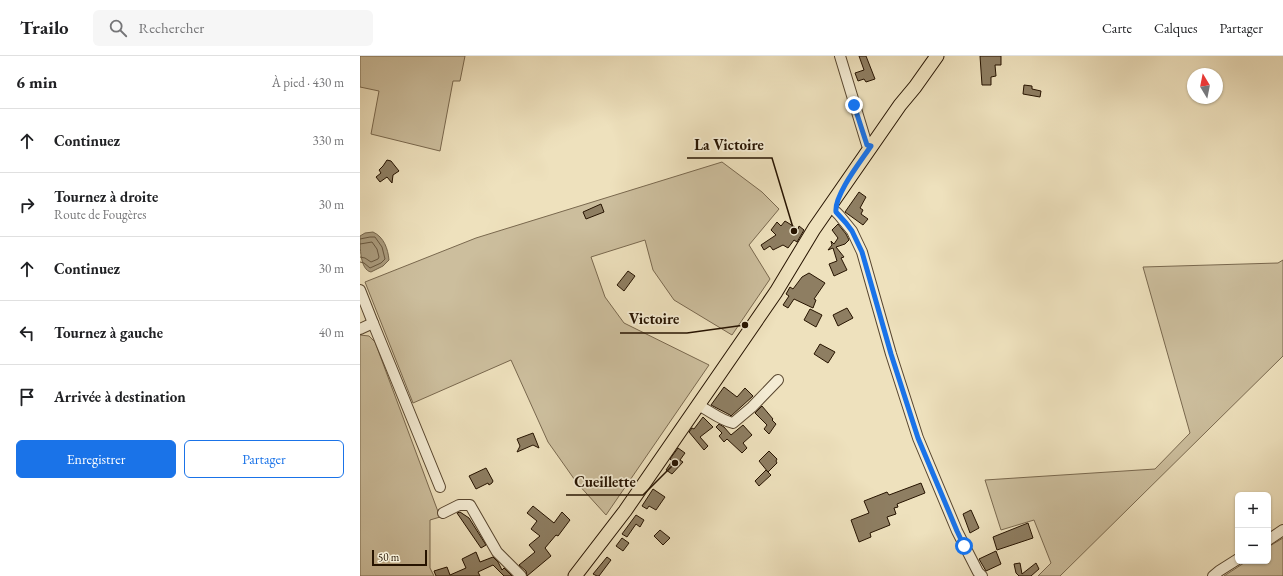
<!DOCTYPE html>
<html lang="fr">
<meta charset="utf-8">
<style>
body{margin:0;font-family:"EB Garamond",serif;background:#f6f6f6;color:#202124}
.controls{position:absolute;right:12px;bottom:12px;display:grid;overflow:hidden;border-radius:6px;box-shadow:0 1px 3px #0004}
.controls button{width:36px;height:36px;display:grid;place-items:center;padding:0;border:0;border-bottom:1px solid #e0e0e0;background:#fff;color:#202124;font:20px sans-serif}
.compass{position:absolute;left:827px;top:12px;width:36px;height:36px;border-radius:50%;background:#fff;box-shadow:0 1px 3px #0004;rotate:350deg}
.scale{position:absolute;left:12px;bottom:10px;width:55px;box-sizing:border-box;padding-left:4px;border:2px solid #261300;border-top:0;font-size:11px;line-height:14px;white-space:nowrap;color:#261300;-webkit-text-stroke:3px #f4ecd4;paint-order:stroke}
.stop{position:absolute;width:12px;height:12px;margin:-9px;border:3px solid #1a73e8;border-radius:50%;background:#fff}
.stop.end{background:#1a73e8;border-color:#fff;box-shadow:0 1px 4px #0008}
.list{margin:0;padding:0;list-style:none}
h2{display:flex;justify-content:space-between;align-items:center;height:52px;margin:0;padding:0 16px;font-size:17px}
h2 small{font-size:13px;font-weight:400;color:#757577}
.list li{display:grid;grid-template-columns:26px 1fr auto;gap:12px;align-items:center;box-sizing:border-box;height:64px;padding:0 16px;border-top:1px solid #e0e0e0}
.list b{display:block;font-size:15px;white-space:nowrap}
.list p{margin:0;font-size:13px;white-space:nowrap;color:#757577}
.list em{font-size:13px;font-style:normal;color:#757577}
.actions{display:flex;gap:8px;padding:12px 16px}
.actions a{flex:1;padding:9px 0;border:1px solid #1a73e8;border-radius:6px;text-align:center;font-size:14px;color:#1a73e8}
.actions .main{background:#1a73e8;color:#fff}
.icon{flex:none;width:22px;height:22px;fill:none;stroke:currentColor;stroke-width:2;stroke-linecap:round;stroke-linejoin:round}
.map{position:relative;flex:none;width:923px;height:520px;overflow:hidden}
header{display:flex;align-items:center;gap:24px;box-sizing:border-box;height:56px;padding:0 20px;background:#fff;border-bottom:1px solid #e0e0e0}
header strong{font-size:19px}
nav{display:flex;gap:22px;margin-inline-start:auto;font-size:14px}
.search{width:280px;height:36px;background:#f6f6f6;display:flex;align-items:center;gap:10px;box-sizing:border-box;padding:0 14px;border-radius:6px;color:#757577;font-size:15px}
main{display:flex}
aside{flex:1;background:#fff}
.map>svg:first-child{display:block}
</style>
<header>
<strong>Trailo</strong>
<div class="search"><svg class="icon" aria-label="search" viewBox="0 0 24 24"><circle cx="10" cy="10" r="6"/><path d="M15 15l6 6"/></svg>Rechercher</div>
<nav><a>Carte</a><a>Calques</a><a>Partager</a></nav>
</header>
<main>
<aside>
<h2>6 min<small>À pied · 430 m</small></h2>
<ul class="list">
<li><svg class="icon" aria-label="ahead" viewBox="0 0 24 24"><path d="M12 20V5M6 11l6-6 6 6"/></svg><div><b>Continuez</b></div><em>330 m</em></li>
<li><svg class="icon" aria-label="right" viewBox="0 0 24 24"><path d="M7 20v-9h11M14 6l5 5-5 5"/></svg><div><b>Tournez à droite</b><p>Route de Fougères</p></div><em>30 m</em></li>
<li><svg class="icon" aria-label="ahead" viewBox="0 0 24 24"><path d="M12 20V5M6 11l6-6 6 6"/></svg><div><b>Continuez</b></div><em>30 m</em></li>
<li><svg class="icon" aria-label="left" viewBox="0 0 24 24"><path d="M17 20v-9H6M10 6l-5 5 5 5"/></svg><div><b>Tournez à gauche</b></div><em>40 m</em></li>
<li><svg class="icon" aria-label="arrive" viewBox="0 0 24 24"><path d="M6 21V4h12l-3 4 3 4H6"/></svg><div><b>Arrivée à destination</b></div></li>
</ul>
<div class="actions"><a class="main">Enregistrer</a><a>Partager</a></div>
</aside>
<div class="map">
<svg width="923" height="520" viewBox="0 0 923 520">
<rect width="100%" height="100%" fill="#eee1bd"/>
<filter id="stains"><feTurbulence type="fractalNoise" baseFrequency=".005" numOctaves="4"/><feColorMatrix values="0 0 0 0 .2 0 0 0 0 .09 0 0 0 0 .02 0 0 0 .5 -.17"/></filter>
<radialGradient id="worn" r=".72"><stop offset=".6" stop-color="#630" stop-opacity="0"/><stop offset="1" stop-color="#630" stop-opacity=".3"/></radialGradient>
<g fill="#ccbe9d" stroke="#79684e">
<path d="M0 0H105L100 25H93L80 95 11 78 19 35 0 31Z"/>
<path d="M362 106 402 136 419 153 389 189 410 223 372 279 314 244 293 214 285 184 231 201 245 241 264 267 349 309 246 459 217 427 188 386 151 304 53 347 5 226 116 182Z"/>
<path d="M923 204V300L700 520H678L691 507 674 464 641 474 625 424 795 413 830 377 783 211 918 207Z"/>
<path d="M0 279 9 280 15 286 80 461 70 464V512L74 520H0Z"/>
<path d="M923 482V520H864L887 505H908V491Z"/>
</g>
<path fill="#aa9b7d" stroke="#75654b" d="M13 176C24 181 28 193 29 204L23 210 11 216C0 214 0 191 0 180L5 177Z"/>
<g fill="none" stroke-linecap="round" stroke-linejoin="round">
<g stroke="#68573e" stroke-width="1">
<path d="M0 183 10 181H15L22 191 25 203 21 207 10 212 4 207 0 206"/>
<path d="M0 188 12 186 17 193 19 201 18 203 11 206 5 202 0 201"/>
</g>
</g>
<g fill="#8e7e62" stroke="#261300">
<path d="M499 0H506L515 23 506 26 504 23 498 25 495 17 504 14Z"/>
<path d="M620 0H641V9H635L636 20 631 21V29H622Z"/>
<path d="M664 29 672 30V33L681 35 680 41 663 38Z"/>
<path d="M27 104 31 105 39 115 33 119 32 127 27 121 20 126 16 121 21 117 19 114 23 110Z"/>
<path d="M499 136 506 141 500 152 503 154 501 158 508 163 503 169 485 156Z"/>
<path d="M241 148 244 156 226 163 223 156Z"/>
<path d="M425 165 438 173 439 170 444 174 437 186 434 184 428 192 423 189 413 194 410 190 404 194 401 189 416 179 411 174 417 166 421 170Z"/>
<path d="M478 168 486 178 489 184 485 188 476 191 484 201 481 202 487 214 474 220 469 208 477 205 473 192 468 194 472 189 471 185 474 188 478 182 472 174Z"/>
<path d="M268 215 275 220 264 235 257 229Z"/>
<path d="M449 217 465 227 454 243 456 244 453 252 434 243 428 252 423 249 429 240 426 238 430 231 433 233 442 221Z"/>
<path d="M487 252 493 262 478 270 473 259Z"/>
<path d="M450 253 462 259 456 271 444 264Z"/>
<path d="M460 288 475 296 468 307 454 298Z"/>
<path d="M364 331 377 341 385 332 393 340 371 360 370 359 351 349Z"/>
<path d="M402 350 413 363 412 364 416 368 409 378 404 373 407 369 395 357Z"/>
<path d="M343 361 353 371 340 381 348 390 344 394 329 376 332 372 334 373Z"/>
<path d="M359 368 364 371 371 379 383 369 392 379 383 387 387 392 382 397 367 383 364 386 359 380 362 377 356 371Z"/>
<path d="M173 377 179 392 173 389 157 396 160 390 157 383Z"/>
<path d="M318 392 325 397 320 404 323 406 312 418 306 414 312 405 310 403Z"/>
<path d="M409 395 417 403 416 405 417 407 408 416 399 405Z"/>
<path d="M126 412 133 425 132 427 129 429 128 427 116 433 109 420Z"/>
<path d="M406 414 411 419 399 430 395 425Z"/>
<path d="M561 427 565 437 537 448 538 451 534 452 536 458 527 461 530 469 510 477 511 481 499 486 491 464 509 457 504 445 527 436 529 439Z"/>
<path d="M293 433 305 441 296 454 289 450 287 453 282 450Z"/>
<path d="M173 450 194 467 202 456 210 464 198 480 196 479 185 492 191 500 167 520 166 515 159 509 175 496 169 489 180 480 171 473 177 465 167 457Z"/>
<path d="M611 454 619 472 610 477 603 458Z"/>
<path d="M100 456 109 462 126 489 121 492 97 457Z"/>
<path d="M276 459 284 464 280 471 276 468 267 481 262 478Z"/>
<path d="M668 467 673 482 637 494 633 481Z"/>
<path d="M300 474 310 482 303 489 294 480Z"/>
<path d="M262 482 269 487 263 495 256 490Z"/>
<path d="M636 495 641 508 626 515 619 503Z"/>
<path d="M116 496 120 506 133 501 138 506 142 514 144 512 152 520H144L133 509 118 516 120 520H76L74 515 87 511 90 519 106 512 102 503Z"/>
<path d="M247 501 251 504 239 520H237L233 518Z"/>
<path d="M660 507 662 518 676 507 679 513 671 520H659L656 517 654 508Z"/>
</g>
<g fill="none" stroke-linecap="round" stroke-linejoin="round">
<defs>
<g id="minor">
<path d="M480 0 507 89 511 90"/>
<path d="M476 156 479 159 492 175 502 196 531 298 558 382 597 475 618 516 622 520"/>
<path d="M0 234 13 267 0 273"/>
<path d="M13 267 80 431"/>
<path d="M338 349C350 355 360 364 373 367L392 351 418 324"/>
<path d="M83 457 99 449H110L137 496 161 520"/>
<path d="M908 484 923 474"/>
<path d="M853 520 859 515 878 503"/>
</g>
<path id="major" d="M215 520 265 455 363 313 416 236 454 173 540 49 555 31 577 0"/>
</defs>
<use href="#minor" stroke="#58462f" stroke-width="12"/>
<use href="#major" stroke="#261300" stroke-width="15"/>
<use href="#minor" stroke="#f4ecd4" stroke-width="10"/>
<use href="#major" stroke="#eee1bd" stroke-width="13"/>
</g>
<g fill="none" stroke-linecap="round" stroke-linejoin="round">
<path stroke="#1a73e8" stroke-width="5" d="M494 49 507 89 511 90C501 105 474 139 476 156L486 167 492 175 502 196 531 298 558 382 597 475 604 490"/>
</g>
<path fill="none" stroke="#261300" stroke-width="1.5" d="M434 175L412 102H327M385 269L327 277H260M315 407L283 439H206"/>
<g fill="#261300" stroke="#f4ecd4" stroke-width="1.5">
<circle cx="434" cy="175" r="4"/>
<circle cx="385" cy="269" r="4"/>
<circle cx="315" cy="407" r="4"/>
</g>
<g font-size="15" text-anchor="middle" font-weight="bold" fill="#261300" stroke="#f4ecd4" stroke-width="3.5" stroke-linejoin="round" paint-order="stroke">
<text x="369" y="94">La Victoire</text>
<text x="294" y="268">Victoire</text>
<text x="245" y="431">Cueillette</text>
</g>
<rect width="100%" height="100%" filter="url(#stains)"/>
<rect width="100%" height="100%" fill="url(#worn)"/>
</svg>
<div class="controls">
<button>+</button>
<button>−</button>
</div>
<svg class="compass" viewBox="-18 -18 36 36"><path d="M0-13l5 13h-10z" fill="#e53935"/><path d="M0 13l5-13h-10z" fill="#757577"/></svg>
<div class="scale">50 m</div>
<div class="stop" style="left:604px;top:490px"></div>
<div class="stop end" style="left:494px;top:49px"></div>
</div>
</main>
